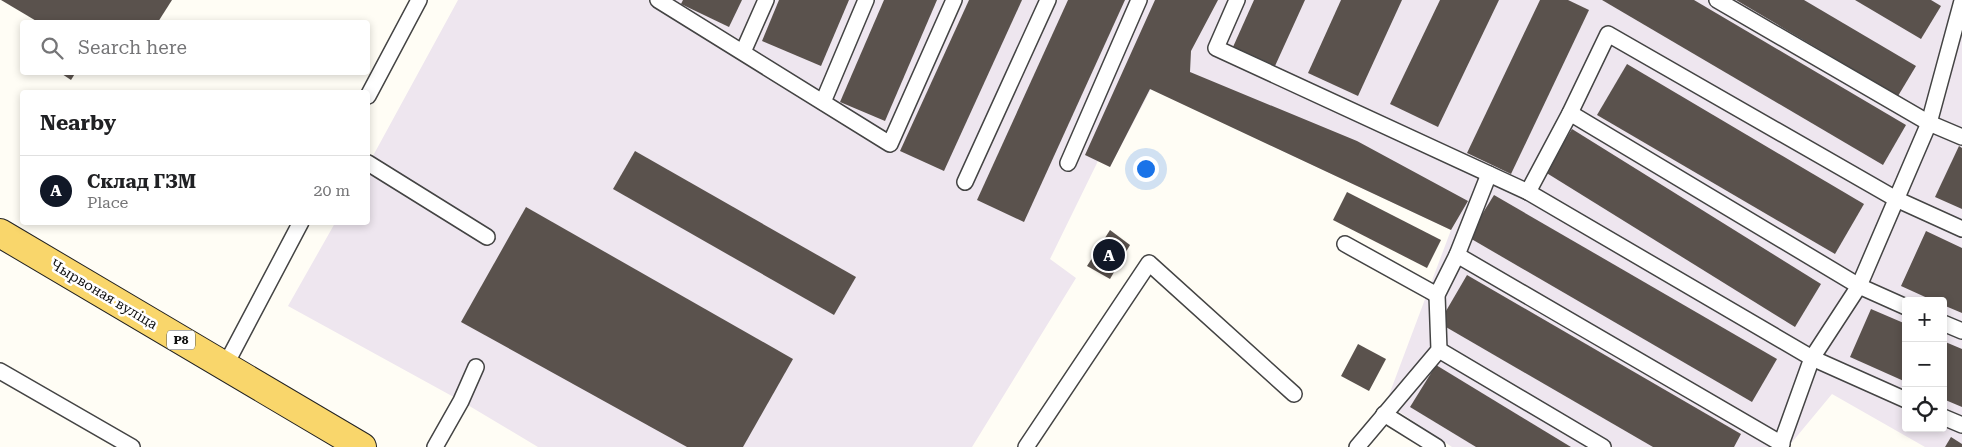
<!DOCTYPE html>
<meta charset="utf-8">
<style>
body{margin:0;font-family:"Roboto Serif",serif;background:#f2f2f2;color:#202124}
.controls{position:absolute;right:15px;bottom:15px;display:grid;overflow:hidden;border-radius:5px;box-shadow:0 2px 8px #0003}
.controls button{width:45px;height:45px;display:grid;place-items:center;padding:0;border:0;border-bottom:1px solid #e0e0e0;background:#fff;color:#202124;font:25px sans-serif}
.you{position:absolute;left:1145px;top:168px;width:18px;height:18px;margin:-12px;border:4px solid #fff;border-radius:50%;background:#1a73e8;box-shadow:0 0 0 8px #1a73e833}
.badge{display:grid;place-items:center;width:32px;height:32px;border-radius:50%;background:#111827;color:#fff;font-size:16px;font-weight:700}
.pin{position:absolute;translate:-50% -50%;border:2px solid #fff;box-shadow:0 1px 5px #0006}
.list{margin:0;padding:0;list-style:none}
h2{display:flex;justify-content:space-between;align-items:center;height:65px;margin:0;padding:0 20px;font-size:21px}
h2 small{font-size:16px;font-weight:400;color:#757577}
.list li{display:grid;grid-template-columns:32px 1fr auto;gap:15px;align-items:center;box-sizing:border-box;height:70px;padding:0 20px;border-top:1px solid #e0e0e0}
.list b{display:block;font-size:19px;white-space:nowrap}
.list p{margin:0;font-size:16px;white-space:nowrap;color:#757577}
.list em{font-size:16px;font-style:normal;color:#757577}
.icon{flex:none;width:28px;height:28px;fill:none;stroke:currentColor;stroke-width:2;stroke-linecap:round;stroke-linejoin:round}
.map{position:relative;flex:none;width:1962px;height:447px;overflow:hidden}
.search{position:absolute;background:#fff;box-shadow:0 2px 8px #0003;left:20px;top:20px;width:350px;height:55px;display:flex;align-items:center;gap:12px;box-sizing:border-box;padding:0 18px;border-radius:5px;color:#757577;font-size:19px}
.panel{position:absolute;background:#fff;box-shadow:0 2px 8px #0003;left:20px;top:90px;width:350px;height:135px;border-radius:5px}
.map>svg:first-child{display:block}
</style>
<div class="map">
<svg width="1962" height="447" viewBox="0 0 1962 447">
<rect width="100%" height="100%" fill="#fffdf5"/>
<path fill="#eee6ef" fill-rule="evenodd" d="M458 0H1962V447H1925L1832 394 1788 447H1452L1386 403 1451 230 1151 89 1110 167 1098 161 1050 259 1076 278 972 447H538L461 401 288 306 335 223 368 222V165ZM1906 301H1943V428H1906Z"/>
<g fill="#5a524d">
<path d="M1 0H172L158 22H38Z"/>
<path d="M683 0H742L729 27 681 4Z"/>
<path d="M779 0H849L821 66 762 41Z"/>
<path d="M884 0H937L885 121 840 102Z"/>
<path d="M969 0H1022L944 171 900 151Z"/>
<path d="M1068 0H1125L1024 222 977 200Z"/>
<path d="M1155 0H1218L1191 51 1190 72 1357 141 1468 201 1451 230 1150 89 1110 167 1085 155Z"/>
<path d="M1254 0H1305L1275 66 1233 47Z"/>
<path d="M1341 0H1402L1358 96 1308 73Z"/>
<path d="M1440 0H1499L1438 127 1390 104Z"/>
<path d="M1540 0H1568L1589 10 1511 174 1467 153Z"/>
<path d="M1602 0H1694L1906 125 1883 165Z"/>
<path d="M1736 0H1804L1916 66 1898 96Z"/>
<path d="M1855 0H1931L1941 6 1921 39Z"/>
<path d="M1627 64 1864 204 1835 254 1597 115Z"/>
<path d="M59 72H76L71 80Z"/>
<path d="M1572 129 1821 284 1795 327 1545 172Z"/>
<path d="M1959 146 1962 148V209L1935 197Z"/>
<path d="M635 151 856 277 834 315 613 189Z"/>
<path d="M1347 192 1441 240 1427 268 1333 220Z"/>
<path d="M1494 195 1777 359 1752 402 1468 237Z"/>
<path d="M526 207 793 359 743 447H687L461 322Z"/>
<path d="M1110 230 1130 245 1110 279 1087 266Z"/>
<path d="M1926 231 1962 248V313L1943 305V301H1934L1901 286Z"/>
<path d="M1467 275 1741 434 1734 447H1653L1439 323Z"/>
<path d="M1871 309 1906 324V382L1850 357Z"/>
<path d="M1943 341 1962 349V407L1943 399Z"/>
<path d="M1358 344 1386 359 1369 391 1341 376Z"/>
<path d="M1436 365 1571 447H1476L1410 407Z"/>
<path d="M1951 437 1962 444V447H1945Z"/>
</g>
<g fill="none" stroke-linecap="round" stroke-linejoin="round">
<defs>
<g id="lane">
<path d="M658 0 890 144 954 0"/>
<path d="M1237 0 1216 48 1528 192 1812 358 1906 400"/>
<path d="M1717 0 1929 123 1962 137"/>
<path d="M743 52 766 0"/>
<path d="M368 96 419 0"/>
<path d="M823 102 866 0"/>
<path d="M1570 113 1859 286 1906 307"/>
<path d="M368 163 487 237"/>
<path d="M1068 163 1139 0"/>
<path d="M965 182 1048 0"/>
<path d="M1528 192 1570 113 1608 34 1896 199 1962 229"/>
<path d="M1345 244 1437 295"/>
<path d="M1457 255 1782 444"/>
<path d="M1943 323 1962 331"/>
<path d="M1439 350 1603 447"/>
<path d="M225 366 301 222"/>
<path d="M0 371 132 447"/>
<path d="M1384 414 1437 447"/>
<path d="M1943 417 1962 425"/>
<path d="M435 447 461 401 476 367"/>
<path d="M1026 447 1149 263 1294 394"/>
<path d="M1357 447 1439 350 1437 295 1457 255 1489 174"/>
<path d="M1780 447 1812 358 1859 286 1929 123 1962 1"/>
</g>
<path id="primary" d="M0 233 362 447"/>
</defs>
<use href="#lane" stroke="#444" stroke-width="18"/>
<use href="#primary" stroke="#222" stroke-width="30"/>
<use href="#lane" stroke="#fff" stroke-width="15"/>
<use href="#primary" stroke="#f9d66b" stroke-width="28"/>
</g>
<g text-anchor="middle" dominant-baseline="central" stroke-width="5" stroke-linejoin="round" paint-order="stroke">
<rect fill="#fff" stroke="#585858" stroke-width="1" x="167" y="330.5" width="28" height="19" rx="4"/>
<g font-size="12" font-weight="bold" fill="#111">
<text x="181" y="340">Р8</text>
</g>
<g font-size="14" fill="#111" stroke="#fff">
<text transform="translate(104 294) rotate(31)">Чырвоная вуліца</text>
</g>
</g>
</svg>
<div class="controls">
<button>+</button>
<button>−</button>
<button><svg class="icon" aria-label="locate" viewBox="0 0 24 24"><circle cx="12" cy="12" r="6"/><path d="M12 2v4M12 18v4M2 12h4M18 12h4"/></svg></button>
</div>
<div class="you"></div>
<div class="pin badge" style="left:1109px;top:255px">A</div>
<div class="search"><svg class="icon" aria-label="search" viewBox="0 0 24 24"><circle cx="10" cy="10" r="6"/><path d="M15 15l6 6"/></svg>Search here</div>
<section class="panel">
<h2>Nearby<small></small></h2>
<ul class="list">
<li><span class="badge">A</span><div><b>Склад ГЗМ</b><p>Place</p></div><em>20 m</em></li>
</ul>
</section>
</div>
